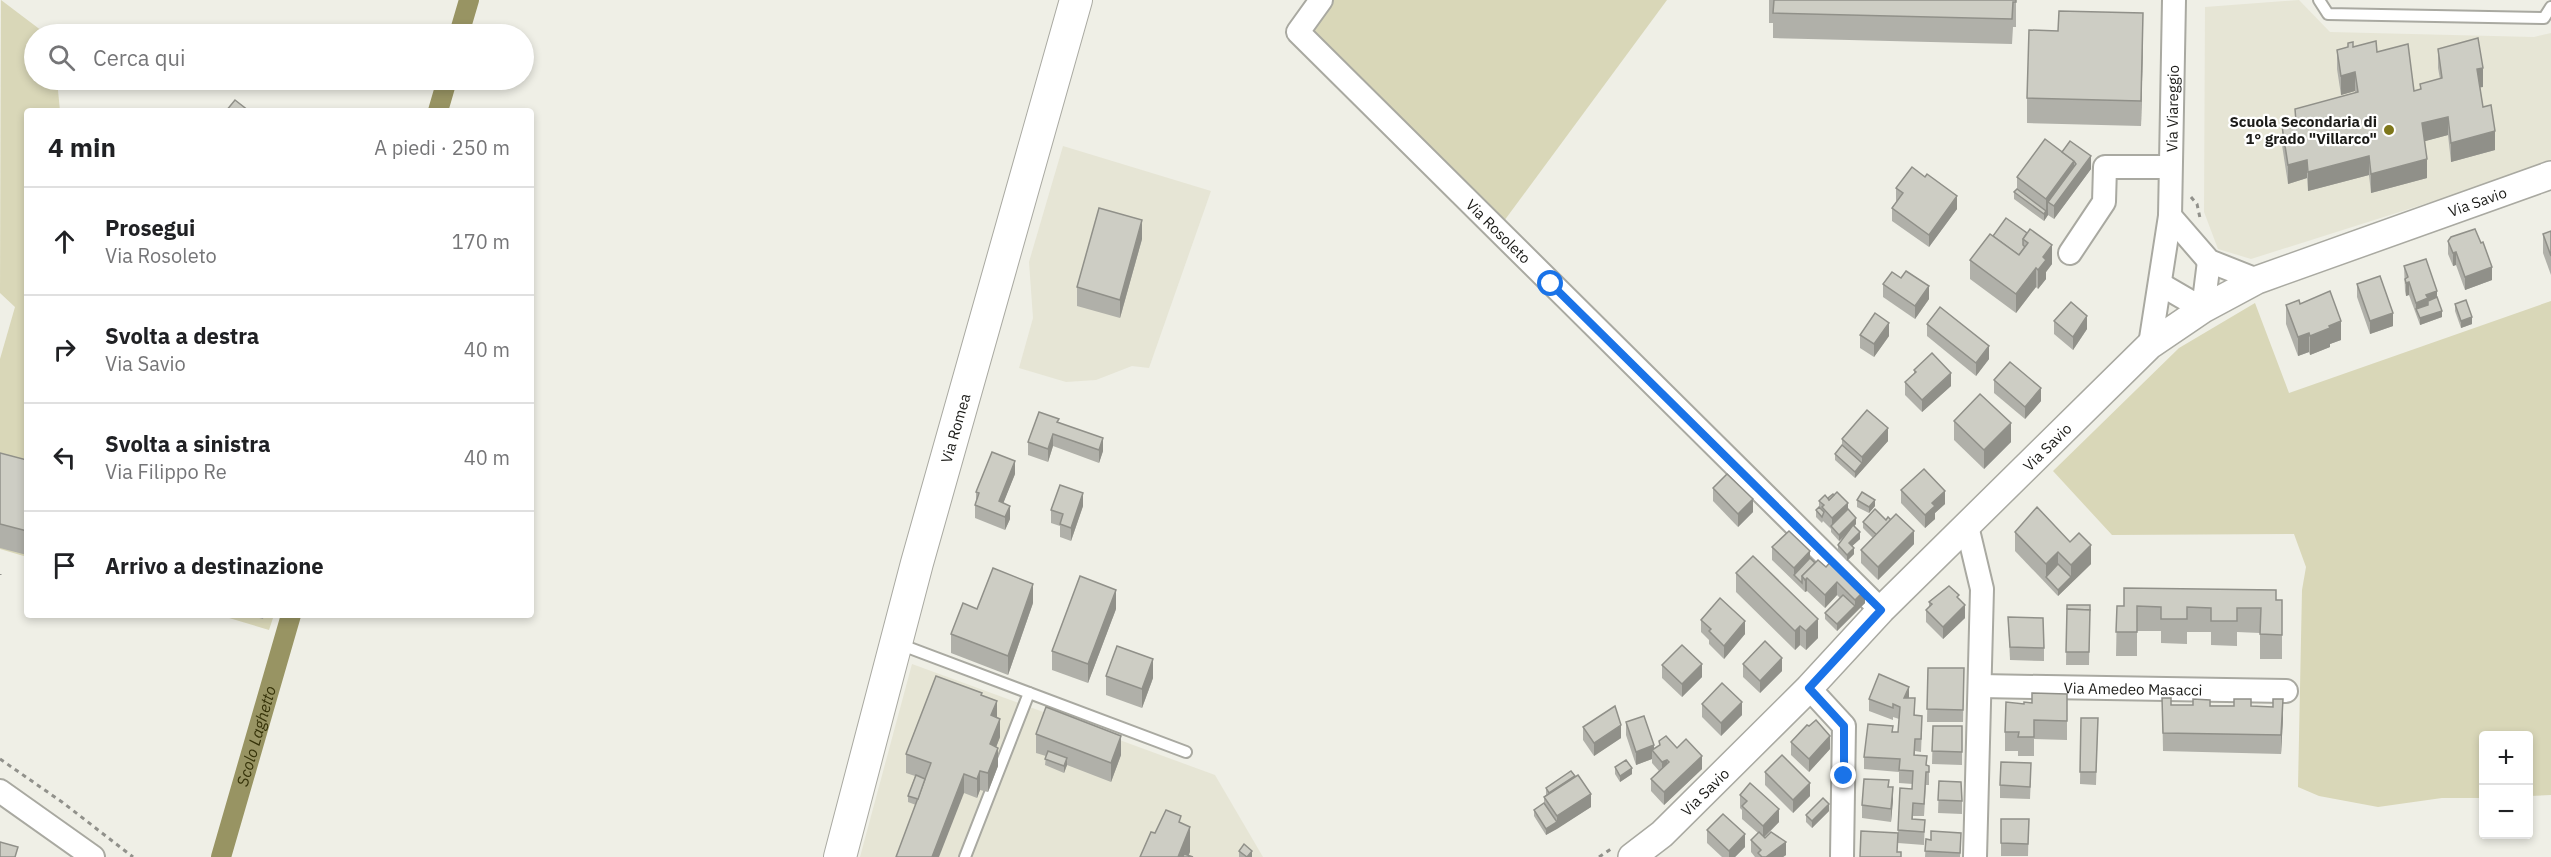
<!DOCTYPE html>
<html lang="it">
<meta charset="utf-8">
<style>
body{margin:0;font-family:"IBM Plex Sans",sans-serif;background:#f2f2f2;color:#202124}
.controls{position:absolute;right:18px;bottom:18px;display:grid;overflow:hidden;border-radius:6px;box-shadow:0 3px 9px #0003}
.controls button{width:54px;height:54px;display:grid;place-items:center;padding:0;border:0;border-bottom:2px solid #e0e0e0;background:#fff;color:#202124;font:30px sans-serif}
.stop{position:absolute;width:18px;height:18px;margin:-14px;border:4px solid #1a73e8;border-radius:50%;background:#fff}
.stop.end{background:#1a73e8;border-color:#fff;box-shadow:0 2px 6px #0008}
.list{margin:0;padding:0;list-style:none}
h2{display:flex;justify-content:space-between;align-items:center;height:78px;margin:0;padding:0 24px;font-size:26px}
h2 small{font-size:20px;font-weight:400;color:#757577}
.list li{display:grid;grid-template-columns:39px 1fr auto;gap:18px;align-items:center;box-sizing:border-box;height:108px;padding:0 24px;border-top:2px solid #e0e0e0}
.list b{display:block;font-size:22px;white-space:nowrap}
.list p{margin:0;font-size:20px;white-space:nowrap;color:#757577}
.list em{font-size:20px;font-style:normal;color:#757577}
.icon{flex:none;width:33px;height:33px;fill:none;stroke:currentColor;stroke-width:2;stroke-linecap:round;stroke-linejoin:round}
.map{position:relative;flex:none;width:2551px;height:857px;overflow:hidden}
.search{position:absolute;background:#fff;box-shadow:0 3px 9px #0003;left:24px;top:24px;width:510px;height:66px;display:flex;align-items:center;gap:15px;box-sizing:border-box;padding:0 21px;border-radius:33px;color:#757577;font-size:22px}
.panel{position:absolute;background:#fff;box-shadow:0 3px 9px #0003;left:24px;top:108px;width:510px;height:510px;border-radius:6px}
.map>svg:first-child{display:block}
</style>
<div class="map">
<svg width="2551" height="857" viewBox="0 0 2551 857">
<rect width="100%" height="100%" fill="#efefe6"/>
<g fill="#e6e5d5">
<path d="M2299 0 2330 32 2534 37 2551 33V164L2251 259 2218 249 2204 212 2205 7Z"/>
<path d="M1063 146 1211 191 1149 368 1132 366 1096 380 1066 382 1019 368 1033 318 1029 262Z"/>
<path d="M912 664 1215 775 1263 857H860Z"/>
</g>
<g fill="#d9d7b8">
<path d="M1 0 46 34H34V80H57L60 111H27V557L0 549V359L15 307 0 293Z"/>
<path d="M1327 0H1667L1504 221 1314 40V16Z"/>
<path d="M2551 301V795L2529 796 2528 736H2484L2483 798H2442L2378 807 2319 796 2298 787 2302 590 2306 567 2294 534 2112 535 2053 471 2179 348 2255 303 2289 393Z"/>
<path d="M219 615H274L269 630Z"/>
</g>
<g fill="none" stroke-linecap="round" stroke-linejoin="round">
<g stroke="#989463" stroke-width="20">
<path d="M459 34 469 0"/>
<path d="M438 111 447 80"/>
<path id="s1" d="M221 857 291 615"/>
</g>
<defs>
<g id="service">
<path d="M2319 0 2328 14 2544 18 2551 7"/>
<path d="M899 644 1186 752"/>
<path d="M965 857 1029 693"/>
</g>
<g id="minor">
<path id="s2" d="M1321 0 1298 32 1881 610"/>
<path d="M2170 216 2209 261 2257 280"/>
<path d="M2070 253 2104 202 2105 167H2170"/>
<path d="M2160 284 2203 309 2209 261"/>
<path id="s3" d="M2150 345 2170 216 2174 0"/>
<path d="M1967 526 1982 589 1975 857"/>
<path id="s4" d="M1980 686 2286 691"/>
<path d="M1809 688 1844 726 1842 857"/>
<path d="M0 791 93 857"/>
</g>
<g id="tertiary">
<path id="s5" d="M1632 857 1662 834 1809 688 1881 610 2150 345 2203 309 2257 280 2551 175"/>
</g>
<g id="secondary">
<path id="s6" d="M840 857 917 563 1076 0"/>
</g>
</defs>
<use href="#service" stroke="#a9a9a1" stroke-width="14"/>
<use href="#minor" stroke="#a9a9a1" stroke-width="26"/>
<use href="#tertiary" stroke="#a9a9a1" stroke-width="30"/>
<use href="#secondary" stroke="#a9a9a1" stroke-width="34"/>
<g stroke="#91918b" stroke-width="3" stroke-dasharray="4.5 4.5" stroke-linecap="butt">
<path d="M2191 197 2197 204 2200 218"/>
<path d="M0 575V574"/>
<path d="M0 759 62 802 133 857"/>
<path d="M1599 857 1611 849"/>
</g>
<use href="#service" stroke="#fff" stroke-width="10"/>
<use href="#minor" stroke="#fff" stroke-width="22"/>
<use href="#tertiary" stroke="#fff" stroke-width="27"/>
<use href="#secondary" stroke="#fff" stroke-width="32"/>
</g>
<g fill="#b0b0a9">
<path d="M1769 0H2016V27H2013L2012 44 1773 38V23H1769Z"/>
<path d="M2143 38 2141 126 2027 123V98Z"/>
<path d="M2353 47 2377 52 2414 91 2420 89V84L2440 79 2438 68V49L2483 87H2480L2483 107 2495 150 2451 162 2448 135 2425 141 2427 178 2371 193 2369 175 2308 191 2307 178 2288 184 2282 145V126L2295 122V109L2355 93V91L2341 95 2337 69V50Z"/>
<path d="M2062 152 2091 169 2054 219 2048 215 2044 221 2014 199V192L2017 189V177Z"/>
<path d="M1896 188 1957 209 1929 247 1892 221V208L1897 201H1896Z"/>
<path d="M2006 218 2052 264 2046 272V279L2038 289 2036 287 2016 313 1970 279V260L1993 236Z"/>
<path d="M2551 231V275L2543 253V234Z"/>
<path d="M1142 239 1120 318 1077 306V287Z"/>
<path d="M2448 241 2492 280 2465 290 2456 265 2453 266 2448 254Z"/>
<path d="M2404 266 2437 297 2442 317 2420 325 2409 295 2406 296 2405 291Z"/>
<path d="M1901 278 1929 299 1915 319 1883 297V284Z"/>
<path d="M2357 284 2393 326 2370 334 2357 297Z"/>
<path d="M2300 304 2341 340 2330 344V347L2310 355 2309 352 2298 356 2286 324V305Z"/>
<path d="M2455 304 2472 324 2461 328 2455 311Z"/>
<path d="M2054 321 2087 329 2073 350 2054 334Z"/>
<path d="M1927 324 1989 359 1976 376 1927 336Z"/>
<path d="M1860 335 1889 336 1874 357 1860 348Z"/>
<path d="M1914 370 1951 386 1922 412 1905 395V382L1914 374Z"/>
<path d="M1994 380 2041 401 2025 419 1994 393Z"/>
<path d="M1954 421 2011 442 1984 469 1954 440Z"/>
<path d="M1059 422 1103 451 1099 463 1053 446 1048 462 1028 455V442Z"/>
<path d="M1842 439 1888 441 1855 478 1835 460V454L1842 445Z"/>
<path d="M0 453 27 460V555L0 548Z"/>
<path d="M1015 474 1003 503 1010 519 1005 530 975 518V505L976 501V492Z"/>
<path d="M1713 488 1753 512 1738 527 1713 501Z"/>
<path d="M1901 490 1945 504 1935 513V519L1925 528 1901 503Z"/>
<path d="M1828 498 1848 509 1856 524 1854 527 1860 539 1852 546 1854 554 1847 561 1838 551V545L1845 536 1839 541 1831 532V529L1823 521 1822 523 1816 517V510L1819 507V501Z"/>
<path d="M1857 500 1875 506 1869 513 1857 507Z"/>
<path d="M1083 506 1071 541 1060 537V526L1051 523V510Z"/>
<path d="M1886 520 1914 544 1878 580 1861 563V550L1873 538 1863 528V522Z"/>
<path d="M2015 532 2070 542 2091 564 2058 596 2015 551Z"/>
<path d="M1772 547 1810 558 1815 563 1865 603 1837 631 1825 619V613L1840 598 1837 595 1825 608 1807 591 1805 592 1772 560Z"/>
<path d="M1736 573 1818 638 1806 650 1800 645 1795 650 1736 592Z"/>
<path d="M2282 600V659H2260V633L2237 632V646L2211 645V632H2187V644L2161 643V631H2137V656H2116L2117 606Z"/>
<path d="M1929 602 1965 618 1943 639 1926 622V610L1929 607Z"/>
<path d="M1033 603 1008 675 951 653V634Z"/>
<path d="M2067 605H2090L2089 665H2066Z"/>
<path d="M1116 609 1088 683 1052 670V651Z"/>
<path d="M249 615H264L263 619Z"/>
<path d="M2008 617 2044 648V661L2010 660Z"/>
<path d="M1701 620 1745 634 1724 659 1709 644V640L1701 632Z"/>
<path d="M1743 664 1782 671 1760 693 1743 677Z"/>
<path d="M1662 665 1702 677 1682 697 1662 678Z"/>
<path d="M1928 668H1964L1963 722H1927Z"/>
<path d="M1106 676 1153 678 1142 708 1106 695Z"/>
<path d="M2067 694V740L2034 739V756H2018V751H2005V732L2024 704Z"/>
<path d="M982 695 997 717 1000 737 996 747 998 766 988 792 980 790 977 798 964 793 916 805 908 802V796L915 776 906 773V754Z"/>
<path d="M1909 698 1915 715 1922 729 1921 752 1915 751V755L1927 766H1929V785H1926L1924 816H1913V820H1925L1924 845 1898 843 1860 857 1898 833 1900 788 1912 789 1913 784 1899 783V772L1864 769V757L1893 732H1898L1899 719 1893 717V720L1869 711V699Z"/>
<path d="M2162 698 2171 705 2251 706 2283 718 2281 754 2163 751Z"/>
<path d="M1702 704 1742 715 1721 736 1702 717Z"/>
<path d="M2081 718H2098L2096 785 2080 784Z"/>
<path d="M1626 722 1654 749 1659 746V741L1677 748 1702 769 1664 805 1651 791V779L1659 771 1652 763V759L1636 765 1626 735Z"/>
<path d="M1933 726H1962V765L1932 764Z"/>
<path d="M1583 727 1621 738 1594 756 1583 740Z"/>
<path d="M1036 734 1121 755 1111 782 1067 765 1064 773 1045 765 1046 756 1036 753Z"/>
<path d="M1791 742 1830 749 1809 772 1791 755Z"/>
<path d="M1615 767 1632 774 1620 782 1615 774Z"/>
<path d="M1765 772 1810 796 1793 813 1765 785Z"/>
<path d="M2031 776 2030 799 2000 798V785Z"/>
<path d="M1939 781 1962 801V814L1938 813Z"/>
<path d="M1889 787 1893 800 1891 822 1862 818V805Z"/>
<path d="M1546 788 1591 807 1546 835 1534 816V810L1544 803V797L1546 795Z"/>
<path d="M1740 795 1779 822 1764 838 1786 855 1783 857H1755L1751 852V840L1758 833 1742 819V810L1740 808Z"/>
<path d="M1829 811 1812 828 1806 822V815Z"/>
<path d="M2001 819H2029L2028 856H2001Z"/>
<path d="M1707 830 1745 847 1735 857H1722L1707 843Z"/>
<path d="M1926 839 1961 846 1960 857H1925Z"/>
<path d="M1239 851 1252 857H1239Z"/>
</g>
<g fill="#909089">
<path d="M2143 13V38L2141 126V101Z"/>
<path d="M2483 68V87L2477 88V69Z"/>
<path d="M2355 72V91L2341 95V76Z"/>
<path d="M2448 117V135L2422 142V123Z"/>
<path d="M2495 131V150L2451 162V143Z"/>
<path d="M2091 156V169L2054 219V206L2048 202V215L2044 221V214L2046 211V199L2074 161V179Z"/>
<path d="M2369 156V175L2308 191V172Z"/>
<path d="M2427 159V178L2371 193V174Z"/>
<path d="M2307 160V178L2288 184V165Z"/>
<path d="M1957 196V209L1929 247V235Z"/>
<path d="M1142 220V239L1120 318V300Z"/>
<path d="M2052 245V264L2046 272V279L2038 289V270L2043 257Z"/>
<path d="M2456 252V265L2453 266V253Z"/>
<path d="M2492 267V280L2465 290V277Z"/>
<path d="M2036 268V287L2016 313V294Z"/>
<path d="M2409 282V295L2406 296V283Z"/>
<path d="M1929 286V299L1915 319V306Z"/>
<path d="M2437 291V304L2416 309V316V303L2426 295Z"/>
<path d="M2442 311V317L2420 325V318Z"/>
<path d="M2393 313V326L2370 334V321Z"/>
<path d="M2087 316V329L2073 350V337Z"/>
<path d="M2472 317V324L2461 328V321Z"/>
<path d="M2341 321V340L2330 344V347L2310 355V336L2329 326Z"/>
<path d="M1889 323V336L1874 357V344Z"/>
<path d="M2309 333V352L2298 356V337Z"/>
<path d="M1989 346V359L1976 376V363Z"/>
<path d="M1951 373V386L1922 412V400Z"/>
<path d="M2041 388V401L2025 419V407Z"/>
<path d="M2011 423V442L1984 469V450Z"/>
<path d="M1888 428V441L1855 478V472L1862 463V457Z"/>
<path d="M1053 434V446L1048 462V449Z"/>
<path d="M1103 438V451L1099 463V450Z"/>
<path d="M1015 461V474L999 514V501Z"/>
<path d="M1945 491V504L1935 513V519L1925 528V515L1932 503Z"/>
<path d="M1083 493V506L1071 541V528Z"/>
<path d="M1753 499V512L1738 527V514Z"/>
<path d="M1875 500V506L1869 513V507Z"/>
<path d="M1848 503V516L1832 528V518Z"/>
<path d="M1010 506V519L1005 530V517Z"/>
<path d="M1856 518V524L1839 541V535Z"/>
<path d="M1914 531V544L1878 580V567Z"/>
<path d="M1860 532V539L1849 549V543Z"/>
<path d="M2091 545V564L2058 596V590L2071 577V565Z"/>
<path d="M1854 548V554L1847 561V555Z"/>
<path d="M1810 551V564L1794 575V568Z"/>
<path d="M2058 552V571L2046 577V564Z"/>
<path d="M1807 578V591L1805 592V580Z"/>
<path d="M1837 582V595L1825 608V595Z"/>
<path d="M1033 584V603L1008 675V656Z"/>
<path d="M1116 590V609L1088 683V664Z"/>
<path d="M1865 590V603L1837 631V624L1855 606V600Z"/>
<path d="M1965 605V618L1943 639V627Z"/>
<path d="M1818 619V638L1806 650V631Z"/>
<path d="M1745 621V634L1724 659V646Z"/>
<path d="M1800 626V645L1795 650V631Z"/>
<path d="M1782 658V671L1760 693V681Z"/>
<path d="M1153 659V678L1142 708V689Z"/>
<path d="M1702 664V677L1682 697V684Z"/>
<path d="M1909 687V700L1904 698Z"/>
<path d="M2283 699V718L2281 754V735Z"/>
<path d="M997 701V720L991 715Z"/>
<path d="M1742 702V715L1721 736V723Z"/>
<path d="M1000 719V737L990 763V744Z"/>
<path d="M1621 725V738L1594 756V743Z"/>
<path d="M1121 736V755L1111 782V763Z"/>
<path d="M1830 736V749L1809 772V759Z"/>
<path d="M1654 745V753L1652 750V759L1636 765V752Z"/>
<path d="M998 748V766L988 792V773Z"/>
<path d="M1702 756V769L1664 805V792Z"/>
<path d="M1067 758V765L1064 773V766Z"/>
<path d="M1667 760V773L1662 775V762Z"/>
<path d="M1632 768V774L1620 782V776Z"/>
<path d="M980 771V790L977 798V779Z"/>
<path d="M964 774V793L939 857H932Z"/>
<path d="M1810 783V796L1793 813V800Z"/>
<path d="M1893 787V800L1891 822V809Z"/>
<path d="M1591 794V807L1557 829V816Z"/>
<path d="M1829 804V811L1812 828V821Z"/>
<path d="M1779 809V822L1763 838V826Z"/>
<path d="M1557 822V829L1546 835V829Z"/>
<path d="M1190 827V852L1188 857H1178Z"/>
<path d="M1745 834V847L1735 857H1729V851Z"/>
<path d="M1786 842V855L1783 857H1766Z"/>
<path d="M1252 851V857H1247Z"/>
</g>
<g fill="#cdcdc4" stroke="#909089" stroke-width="1.5">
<path d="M1774 0H2016V2H2013L2012 19 1773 13Z"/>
<path d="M2059 11 2143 13 2141 101 2027 98 2029 30 2058 31Z"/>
<path d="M2478 38 2483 68 2477 69 2483 107 2491 105 2495 131 2451 143 2448 117 2422 123 2427 159 2371 174 2369 156 2308 172 2307 160 2288 165 2282 126 2296 122 2295 109 2358 92 2355 72 2341 76 2337 50 2348 47V43L2353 42V47L2376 41 2377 52 2408 44 2414 91 2421 89 2420 84 2442 78 2438 49Z"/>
<path d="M235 100 249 111H226Z"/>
<path d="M2045 139 2074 161 2046 199 2017 177Z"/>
<path d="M2070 141 2091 156 2054 206 2048 202 2076 164 2074 161 2062 152Z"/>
<path d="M1912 167 1925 177 1927 174 1957 196 1929 235 1892 208 1903 193 1896 188Z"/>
<path d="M2017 189 2046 211 2044 214 2014 192Z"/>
<path d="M1099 208 1142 220 1120 300 1077 287Z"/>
<path d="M2006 218 2027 233 2023 239V245L2025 247 2019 255 1993 236Z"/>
<path d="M2030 229 2052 245 2043 257 2046 260 2038 270 2036 268 2016 294 1970 260 1990 234 2019 255 2028 243 2023 239Z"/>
<path d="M2475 229 2481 243 2483 242 2492 267 2465 277 2456 252 2453 253 2448 241 2451 237Z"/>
<path d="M2551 231V256L2543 234Z"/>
<path d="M2426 259 2437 291 2426 295 2428 298 2416 303 2409 282 2406 283 2405 279 2408 277 2404 266Z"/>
<path d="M1906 271 1929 286 1915 306 1883 284 1892 272 1901 278Z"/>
<path d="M2380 276 2393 313 2370 321 2357 284Z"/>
<path d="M2330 291 2341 321 2329 326 2330 328 2310 336 2309 333 2298 337 2286 305 2299 300 2300 304Z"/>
<path d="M2437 297 2442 311 2420 318 2416 309 2428 305V301Z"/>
<path d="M2466 300 2472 317 2461 321 2455 304Z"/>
<path d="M2071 302 2087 316 2073 337 2054 321Z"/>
<path d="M1940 307 1989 346 1976 363 1927 324Z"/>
<path d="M1875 313 1889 323 1874 344 1860 335Z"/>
<path d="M1932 353 1951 373 1922 400 1905 382 1916 372 1914 370Z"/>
<path d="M2010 362 2041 388 2025 407 1994 380Z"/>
<path d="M1980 394 2011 423 1984 450 1954 421Z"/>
<path d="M1867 410 1888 428 1862 457 1842 439Z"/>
<path d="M1039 412 1059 419 1057 422 1103 438 1099 450 1053 434 1048 449 1028 442Z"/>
<path d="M1842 445 1862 463 1855 472 1835 454Z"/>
<path d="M992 452 1015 461 999 501 1010 506 1005 517 975 505 979 493 976 492Z"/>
<path d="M0 453 27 460V531L0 524Z"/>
<path d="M1924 469 1945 491 1932 503 1935 506 1925 515 1901 490Z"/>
<path d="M1727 474 1753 499 1738 514 1713 488Z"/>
<path d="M1060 485 1083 493 1071 528 1060 524 1063 514 1051 510Z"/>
<path d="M1837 492 1848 503 1832 518 1822 507 1824 505 1819 501 1825 495 1829 500Z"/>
<path d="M1862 492 1875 500 1869 507 1857 500Z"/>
<path d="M1833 494 1834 495 1829 500 1828 498Z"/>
<path d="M1819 507 1824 512 1822 517 1816 510Z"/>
<path d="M2037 507 2070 542 2079 533 2091 545 2071 565 2058 552 2046 564 2015 532Z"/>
<path d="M1848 509 1856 518 1839 535 1831 526Z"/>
<path d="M1875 509 1886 520 1888 517 1891 520 1877 535 1863 522Z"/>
<path d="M1896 514 1914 531 1878 567 1861 550Z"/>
<path d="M1853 525 1860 532 1849 543 1854 548 1847 555 1838 545Z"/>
<path d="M1789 531 1810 551 1794 568 1772 547Z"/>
<path d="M1753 556 1818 619 1806 631 1800 626 1795 631 1736 573Z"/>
<path d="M1810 558 1815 563 1802 576V583L1794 575Z"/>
<path d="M1833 559 1865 590 1855 600 1837 582 1825 595 1807 578 1805 580 1802 576 1818 560 1826 567Z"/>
<path d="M2058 564 2071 577 2058 590 2046 577Z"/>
<path d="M993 568 1033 584 1008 656 951 634 963 603 977 609Z"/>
<path d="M1080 576 1116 590 1088 664 1052 651Z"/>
<path d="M1949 586 1959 595 1957 597 1965 605 1943 627 1926 610 1932 604 1929 602Z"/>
<path d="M2124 588 2276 590V600H2282V635L2260 634 2261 608H2237V621H2211V608L2187 607V619H2161V607L2137 606V632H2116L2117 606H2124Z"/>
<path d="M1843 595 1855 606 1837 624 1825 613Z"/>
<path d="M1720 598 1745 621 1724 646 1709 631 1711 629 1701 620Z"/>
<path d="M2067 605H2090V610L2067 609Z"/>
<path d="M2067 609 2090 610 2089 652H2066Z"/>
<path d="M2008 617 2043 618 2044 648 2010 647Z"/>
<path d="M1765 641 1782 658 1760 681 1743 664Z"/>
<path d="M1682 645 1702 664 1682 684 1662 665Z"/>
<path d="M1117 646 1153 659 1142 689 1106 676Z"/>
<path d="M1928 668H1964L1963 710 1927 709Z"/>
<path d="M1879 674 1909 687 1904 698H1915L1914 715 1922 716 1921 739H1915L1914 755 1927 756 1926 765 1929 766V772H1926L1924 804 1913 803 1912 819 1925 820 1924 832 1898 830 1900 788 1912 789 1913 771 1899 770 1900 759 1864 757 1868 724 1893 726 1892 732H1898L1900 707 1893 704V708L1869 699Z"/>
<path d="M936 676 982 693 981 695 997 701 991 715 1000 719 990 744 998 748 988 773 980 771 977 779 964 774 932 857H896L931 763 906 754Z"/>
<path d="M1722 683 1742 702 1721 723 1702 704Z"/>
<path d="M2032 693 2067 694V721L2034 720V737H2018L2019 732H2005L2006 702 2024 704V702L2032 703Z"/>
<path d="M2162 698H2171V705H2193V699L2210 700V706H2234V699H2251V706L2273 707V699H2283L2281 735 2163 733Z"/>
<path d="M1615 706 1621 725 1594 743 1583 727Z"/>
<path d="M1046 707 1121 736 1111 763 1036 734Z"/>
<path d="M1644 716 1654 745 1636 752 1626 722Z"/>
<path d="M2081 718H2098L2096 772H2080Z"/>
<path d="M1816 720 1830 736 1809 759 1791 742 1807 725 1809 726Z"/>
<path d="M1933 726H1962V752L1932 751Z"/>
<path d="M1666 736 1677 748 1686 739 1702 756 1664 792 1651 779 1669 762 1667 760 1662 762 1652 750 1660 745 1659 741Z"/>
<path d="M1048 751 1067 758 1064 766 1045 759Z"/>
<path d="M1782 755 1810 783 1793 800 1765 772Z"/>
<path d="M1626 760 1632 768 1620 776 1615 767Z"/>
<path d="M2001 762 2031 763 2030 787 2000 785Z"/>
<path d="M1571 771 1575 776 1549 793 1546 788Z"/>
<path d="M916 775 925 779 918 799 908 796Z"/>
<path d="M1578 775 1591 794 1557 816 1544 797Z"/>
<path d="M1864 779 1889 780 1888 787H1893L1891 809 1862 805Z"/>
<path d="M1939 781 1961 782 1962 801 1938 800Z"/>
<path d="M1750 783 1779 809 1763 826 1742 806 1747 801 1740 795Z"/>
<path d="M1823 798 1829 804 1812 821 1806 815Z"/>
<path d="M1544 803 1557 822 1546 829 1534 810Z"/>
<path d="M1166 810 1181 816 1179 822 1190 827 1178 857H1140L1151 832 1155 833Z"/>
<path d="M1723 814 1745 834 1729 851 1707 830Z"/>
<path d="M2001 819H2029L2028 844 2001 843Z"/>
<path d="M1861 831 1898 833 1897 852H1901V857H1860Z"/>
<path d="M1931 831 1961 833 1960 853 1925 851 1926 839 1931 840Z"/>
<path d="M1759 832 1765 838 1771 832 1786 842 1766 857H1762L1758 853 1761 850 1751 840Z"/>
<path d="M0 842 18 847 15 857H0Z"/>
<path d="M1244 844 1252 851 1247 857 1239 851Z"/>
<path d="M1184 854 1193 857H1183Z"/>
</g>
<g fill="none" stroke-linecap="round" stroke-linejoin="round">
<path stroke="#1a73e8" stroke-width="8" d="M1551 284 1881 610 1809 688 1844 726V776"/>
</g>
<circle fill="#7e771b" stroke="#fffffe" stroke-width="2" cx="2389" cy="130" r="6"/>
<g text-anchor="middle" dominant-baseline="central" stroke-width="4.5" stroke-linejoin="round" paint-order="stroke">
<g font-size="15" fill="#1b1b18" stroke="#fffffe">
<text stroke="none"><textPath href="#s3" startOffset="238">Via Viareggio</textPath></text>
<text stroke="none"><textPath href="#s5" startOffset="1088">Via Savio</textPath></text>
<text stroke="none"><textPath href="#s2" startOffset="322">Via Rosoleto</textPath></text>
<text stroke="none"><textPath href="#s6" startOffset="444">Via Romea</textPath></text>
<text stroke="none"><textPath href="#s5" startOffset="584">Via Savio</textPath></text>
<text stroke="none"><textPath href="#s4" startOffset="153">Via Amedeo Masacci</textPath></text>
<text stroke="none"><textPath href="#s5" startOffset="98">Via Savio</textPath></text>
</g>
<g font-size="15" font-weight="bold" fill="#1b1b18" stroke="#fffffe" text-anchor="end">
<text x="2377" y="121">Scuola Secondaria di<tspan x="2377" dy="17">1° grado "Villarco"</tspan></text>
</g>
<g font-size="16" font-style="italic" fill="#363309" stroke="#fffffe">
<text stroke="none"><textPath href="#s1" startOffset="126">Scolo Laghetto</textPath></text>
</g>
</g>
</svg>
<div class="controls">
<button>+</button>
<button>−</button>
</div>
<div class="stop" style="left:1551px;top:284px"></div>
<div class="stop end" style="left:1844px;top:776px"></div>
<div class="search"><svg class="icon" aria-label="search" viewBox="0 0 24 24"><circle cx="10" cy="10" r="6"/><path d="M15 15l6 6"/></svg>Cerca qui</div>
<section class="panel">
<h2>4 min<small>A piedi · 250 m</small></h2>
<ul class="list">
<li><svg class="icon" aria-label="ahead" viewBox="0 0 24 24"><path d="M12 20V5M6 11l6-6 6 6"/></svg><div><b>Prosegui</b><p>Via Rosoleto</p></div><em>170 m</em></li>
<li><svg class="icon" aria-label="right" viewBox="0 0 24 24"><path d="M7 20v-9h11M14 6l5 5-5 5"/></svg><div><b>Svolta a destra</b><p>Via Savio</p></div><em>40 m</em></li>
<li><svg class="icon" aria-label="left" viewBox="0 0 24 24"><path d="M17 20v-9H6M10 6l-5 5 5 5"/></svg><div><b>Svolta a sinistra</b><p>Via Filippo Re</p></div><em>40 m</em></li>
<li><svg class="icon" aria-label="arrive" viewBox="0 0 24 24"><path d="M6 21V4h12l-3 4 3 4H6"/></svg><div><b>Arrivo a destinazione</b></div></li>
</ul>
</section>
</div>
